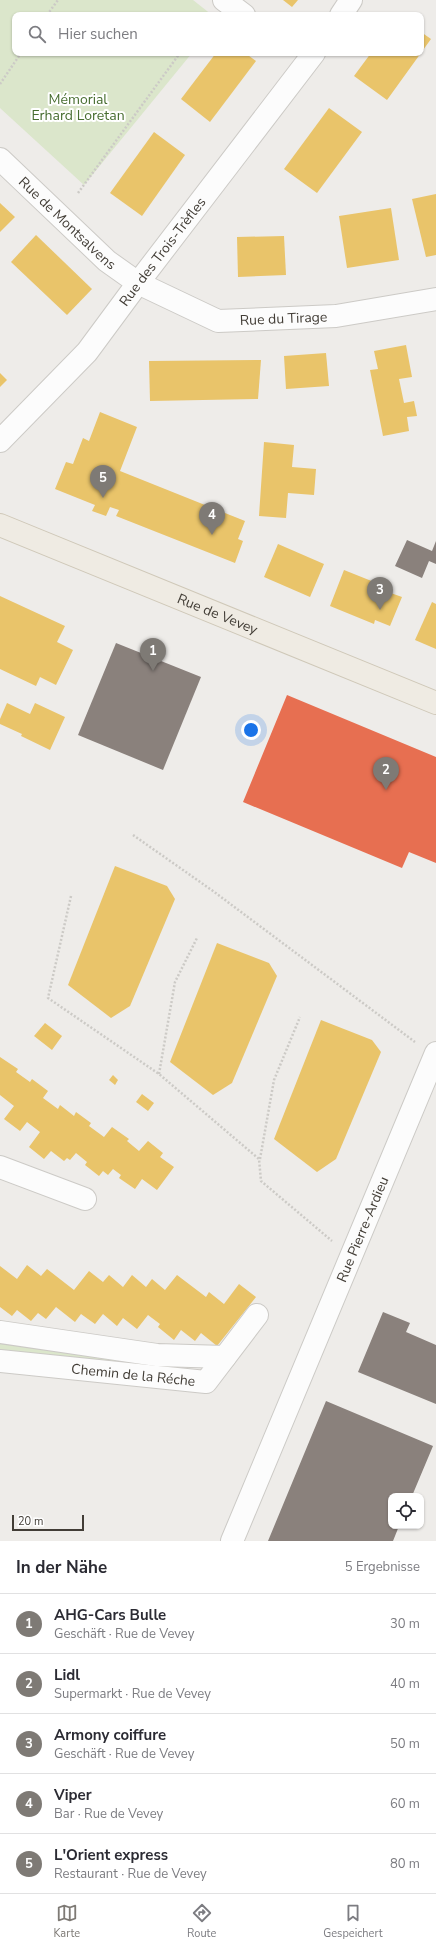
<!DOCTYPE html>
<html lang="de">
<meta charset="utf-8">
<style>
body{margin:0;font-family:"Nunito Sans",sans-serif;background:#f7f7f7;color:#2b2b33}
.controls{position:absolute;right:12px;bottom:12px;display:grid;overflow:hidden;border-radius:8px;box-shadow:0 1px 3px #0004}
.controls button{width:36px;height:36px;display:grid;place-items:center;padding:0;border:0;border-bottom:1px solid #e1e1e2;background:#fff;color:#2b2b33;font:20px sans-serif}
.scale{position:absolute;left:12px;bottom:10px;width:72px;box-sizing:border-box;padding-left:4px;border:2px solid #423d36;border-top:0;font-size:11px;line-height:14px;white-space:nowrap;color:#423d36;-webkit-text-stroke:3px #fff;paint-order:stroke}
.you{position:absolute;left:251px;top:730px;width:14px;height:14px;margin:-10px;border:3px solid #fff;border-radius:50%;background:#1a73e8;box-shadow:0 0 0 6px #1a73e833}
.badge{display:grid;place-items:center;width:26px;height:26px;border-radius:50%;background:#7e7a75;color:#fff;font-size:13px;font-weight:700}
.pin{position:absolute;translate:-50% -33px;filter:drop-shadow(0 1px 2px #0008)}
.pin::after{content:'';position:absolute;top:21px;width:14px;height:12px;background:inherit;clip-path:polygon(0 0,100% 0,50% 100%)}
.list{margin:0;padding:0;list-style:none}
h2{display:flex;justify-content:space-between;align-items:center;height:52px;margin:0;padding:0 16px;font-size:17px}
h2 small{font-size:13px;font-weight:400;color:#7c7c81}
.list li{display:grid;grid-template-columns:26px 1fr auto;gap:12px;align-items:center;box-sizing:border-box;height:60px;padding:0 16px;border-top:1px solid #e1e1e2}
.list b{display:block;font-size:15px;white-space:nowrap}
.list p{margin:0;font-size:13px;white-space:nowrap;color:#7c7c81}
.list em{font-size:13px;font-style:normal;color:#7c7c81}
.icon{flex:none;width:22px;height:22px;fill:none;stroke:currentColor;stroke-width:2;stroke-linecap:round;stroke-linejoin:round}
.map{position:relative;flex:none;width:436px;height:1541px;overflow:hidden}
.search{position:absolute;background:#fff;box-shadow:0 1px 3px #0004;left:12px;right:12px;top:12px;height:44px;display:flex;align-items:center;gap:10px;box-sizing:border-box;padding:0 14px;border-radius:8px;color:#7c7c81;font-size:15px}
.sheet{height:352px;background:#fff}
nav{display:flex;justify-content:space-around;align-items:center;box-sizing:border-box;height:56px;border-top:1px solid #e1e1e2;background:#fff;font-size:11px;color:#7c7c81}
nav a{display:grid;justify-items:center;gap:2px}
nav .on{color:#7e7a75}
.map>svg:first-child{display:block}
</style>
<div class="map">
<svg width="436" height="1541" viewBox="0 0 436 1541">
<rect width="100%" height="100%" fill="#eeece9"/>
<g fill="#dbe6cb">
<path d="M0 0H193L212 15H15V53H192L84 185 0 108Z"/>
<path d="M0 1339 120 1358 118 1370 0 1354Z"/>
</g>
<g fill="#e9c46a">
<path d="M283 0H298L292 7Z"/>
<path d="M421 32 431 39 387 100 354 76 371 53H421Z"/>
<path d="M216 53H245L256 61 210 122 181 99Z"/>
<path d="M329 108 362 132 317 193 284 169Z"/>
<path d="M154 132 185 155 142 216 110 193Z"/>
<path d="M436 194V255L426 257 412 199Z"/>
<path d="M0 203 15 217 0 232Z"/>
<path d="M391 208 399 260 347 268 339 216Z"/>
<path d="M36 235 92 289 67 315 11 262Z"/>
<path d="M284 236 286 275 238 277 237 237Z"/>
<path d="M406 345 412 377 399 379 404 403 414 401 417 416 407 417 409 431 383 436 370 370 378 369 374 351Z"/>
<path d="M326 353 329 386 286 389 284 356Z"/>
<path d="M261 360 258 399 150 401 149 361Z"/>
<path d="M0 373 7 380 0 387Z"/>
<path d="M100 412 137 427 120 471 245 521 238 539 243 541 235 563 116 516 119 510 110 507 106 516 92 511 95 505 55 489 66 462 73 464 83 438 89 441Z"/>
<path d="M264 442 294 445 292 467 316 469 314 495 288 493 286 518 259 516Z"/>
<path d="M278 544 324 564 310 597 264 577Z"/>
<path d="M344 570 389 588 388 592 402 597 390 626 375 620 374 624 330 606Z"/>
<path d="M0 596 65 626 57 642 73 650 56 685 40 677 36 686 0 669Z"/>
<path d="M432 602 436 604V649L415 640Z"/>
<path d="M7 703 30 714 35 703 65 717 50 750 21 736 22 734 0 724V719Z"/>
<path d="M115 866 167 886 175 899 130 1006 111 1018 68 985Z"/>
<path d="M217 943 269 963 277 976 232 1083 213 1095 170 1062Z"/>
<path d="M321 1020 372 1040 381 1052 336 1159 317 1172 274 1139Z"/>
<path d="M45 1023 62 1036 52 1050 34 1036Z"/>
<path d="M0 1057 18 1069 16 1072 30 1082 32 1079 48 1091 43 1098 58 1109 60 1105 74 1116 76 1112 91 1123 89 1126 104 1137 112 1127 129 1139 127 1141 139 1151 148 1141 163 1153 160 1157 174 1167 157 1190 142 1179 135 1189 119 1178 121 1175 113 1169 108 1175 103 1171 99 1176 85 1165 87 1162 76 1153 70 1160 67 1158 64 1161 51 1151 44 1159 29 1147 40 1132 27 1122 20 1131 4 1119 14 1106 0 1095Z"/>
<path d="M113 1075 118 1080 115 1085 109 1080Z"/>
<path d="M142 1094 154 1103 148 1111 136 1102Z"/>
<path d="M27 1265 41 1276 47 1269 74 1290 89 1271 103 1282 109 1275 123 1287 132 1275 146 1287 152 1279 165 1290 177 1275 206 1297 209 1292 224 1304 239 1284 256 1297 217 1346 201 1333 195 1341 181 1330 174 1340 158 1327 160 1324 148 1315 137 1329 123 1318 117 1326 103 1314 95 1324 81 1314 75 1322 56 1307 46 1319 38 1313 31 1321 17 1310 12 1316 0 1307V1266L17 1279Z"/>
</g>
<path fill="#e76f51" d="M287 695 436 757V863L409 852 402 868 243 802Z"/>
<g fill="#8a817c">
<path d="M407 540 432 551 436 541V564L429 561 422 578 395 566Z"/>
<path d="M116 643 201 677 163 770 78 735Z"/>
<path d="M383 1312 410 1323 406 1332 436 1345V1404L358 1372Z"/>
<path d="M326 1401 433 1446 412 1496H391V1526H399L393 1541H268Z"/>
</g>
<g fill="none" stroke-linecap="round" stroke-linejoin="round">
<defs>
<g id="minor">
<path d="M224 0 244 15"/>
<path d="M341 15 351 0"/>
<path id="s1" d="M0 159 107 261 138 283 218 321 336 316 436 299"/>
<path id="s2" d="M0 441 87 352 138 283 314 53"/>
<path d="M0 1167 85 1199"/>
<path d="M0 1332 157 1355 225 1357"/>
<path id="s3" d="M0 1361 206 1382 257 1315"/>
<path id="s4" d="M232 1541 436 1053"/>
</g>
<g id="major">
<path id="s5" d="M0 525 436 703"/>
</g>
</defs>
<use href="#minor" stroke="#cccac6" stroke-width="24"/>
<use href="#major" stroke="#cfc8b8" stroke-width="24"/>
<g stroke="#cccac6" stroke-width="2.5" stroke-dasharray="2 2" stroke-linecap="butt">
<path d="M47 15 58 0"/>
<path d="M0 84 21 53"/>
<path d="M78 193 180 53"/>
<path d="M133 835 213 891 415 1042"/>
<path d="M71 896 48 998 159 1074 259 1159 261 1181 332 1241"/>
<path d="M159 1074 175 982 197 938"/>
<path d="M260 1159 274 1080 300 1017"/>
</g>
<use href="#minor" stroke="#fcfcfc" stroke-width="22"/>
<use href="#major" stroke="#efebe3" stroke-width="22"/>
</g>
<g text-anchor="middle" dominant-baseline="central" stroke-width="4" stroke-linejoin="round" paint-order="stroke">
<g font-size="14" fill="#476d30" stroke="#fff">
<text x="78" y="99">Mémorial<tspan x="78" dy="16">Erhard Loretan</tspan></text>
</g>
<g font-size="14" fill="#423d36" stroke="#fff">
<text stroke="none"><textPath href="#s1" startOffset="93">Rue de Montsalvens</textPath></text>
<text stroke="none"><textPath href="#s2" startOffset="250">Rue des Trois-Trèfles</textPath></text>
<text stroke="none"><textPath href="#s1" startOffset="340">Rue du Tirage</textPath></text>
<text stroke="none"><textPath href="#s5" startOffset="235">Rue de Vevey</textPath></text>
<text stroke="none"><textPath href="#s4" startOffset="338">Rue Pierre-Ardieu</textPath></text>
<text stroke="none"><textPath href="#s3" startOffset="134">Chemin de la Réche</textPath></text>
</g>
</g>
</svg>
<div class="controls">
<button><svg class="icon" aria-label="locate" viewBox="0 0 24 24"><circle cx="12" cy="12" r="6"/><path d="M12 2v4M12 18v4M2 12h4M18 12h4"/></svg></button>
</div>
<div class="scale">20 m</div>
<div class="you"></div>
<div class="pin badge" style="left:153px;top:671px">1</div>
<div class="pin badge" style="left:386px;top:790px">2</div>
<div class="pin badge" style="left:380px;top:610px">3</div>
<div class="pin badge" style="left:212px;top:535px">4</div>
<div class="pin badge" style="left:103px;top:498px">5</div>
<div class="search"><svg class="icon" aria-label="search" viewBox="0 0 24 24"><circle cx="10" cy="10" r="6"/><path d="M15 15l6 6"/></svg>Hier suchen</div>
</div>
<section class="sheet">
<h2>In der Nähe<small>5 Ergebnisse</small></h2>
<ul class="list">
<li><span class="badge">1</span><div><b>AHG-Cars Bulle</b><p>Geschäft · Rue de Vevey</p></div><em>30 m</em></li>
<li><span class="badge">2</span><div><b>Lidl</b><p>Supermarkt · Rue de Vevey</p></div><em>40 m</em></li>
<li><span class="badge">3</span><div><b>Armony coiffure</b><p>Geschäft · Rue de Vevey</p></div><em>50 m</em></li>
<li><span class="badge">4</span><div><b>Viper</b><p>Bar · Rue de Vevey</p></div><em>60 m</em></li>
<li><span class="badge">5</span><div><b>L'Orient express</b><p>Restaurant · Rue de Vevey</p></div><em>80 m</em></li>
</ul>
</section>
<nav>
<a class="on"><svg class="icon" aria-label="map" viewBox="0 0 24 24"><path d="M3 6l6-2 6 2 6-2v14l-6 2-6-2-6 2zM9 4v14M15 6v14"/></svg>Karte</a>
<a><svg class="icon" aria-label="directions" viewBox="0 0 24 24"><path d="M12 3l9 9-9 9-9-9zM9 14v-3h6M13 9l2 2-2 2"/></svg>Route</a>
<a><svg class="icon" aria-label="saved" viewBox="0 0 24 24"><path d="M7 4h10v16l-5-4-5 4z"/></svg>Gespeichert</a>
</nav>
